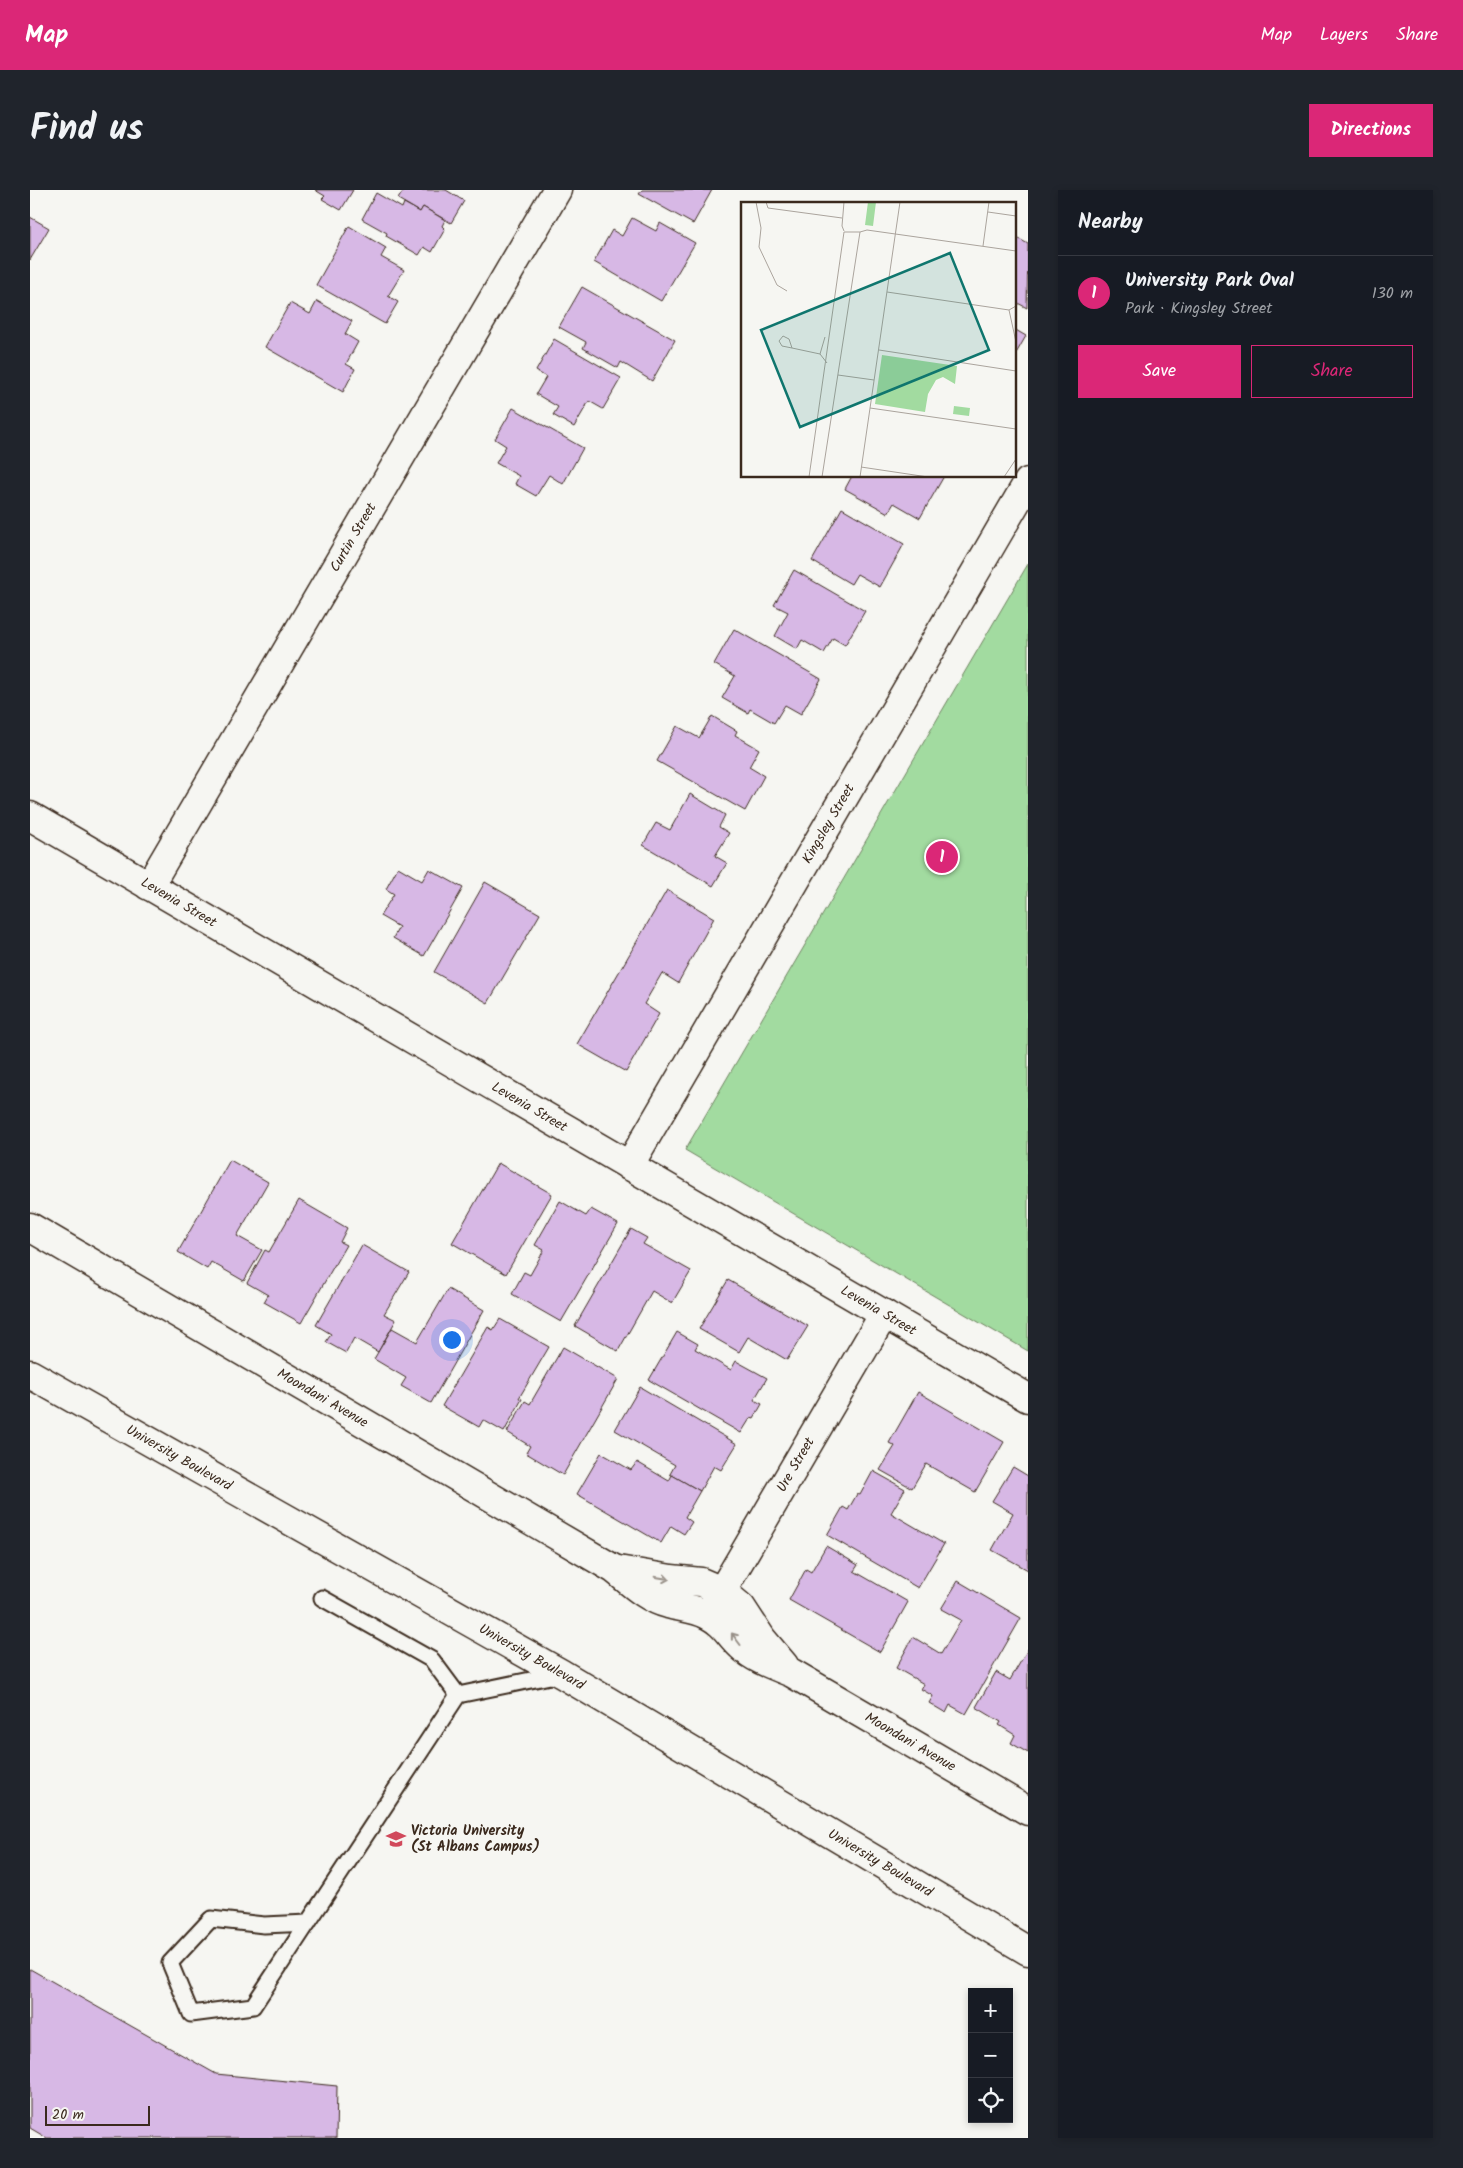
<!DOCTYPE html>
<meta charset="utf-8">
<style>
body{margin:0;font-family:Kalam,sans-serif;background:#20242c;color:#f1f3f6}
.controls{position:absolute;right:15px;bottom:15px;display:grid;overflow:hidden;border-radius:0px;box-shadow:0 2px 8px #0003}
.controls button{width:45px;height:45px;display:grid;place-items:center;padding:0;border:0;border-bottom:1px solid #363941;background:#171b24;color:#f1f3f6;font:25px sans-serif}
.scale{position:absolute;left:15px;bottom:12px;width:105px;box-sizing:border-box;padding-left:5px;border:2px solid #3b2a1e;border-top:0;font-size:14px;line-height:18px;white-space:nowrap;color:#3b2a1e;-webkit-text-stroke:4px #f6f6f2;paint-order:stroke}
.you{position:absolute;left:421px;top:1149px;width:18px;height:18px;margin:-12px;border:4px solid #fff;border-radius:50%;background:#1a73e8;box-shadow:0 0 0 8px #1a73e833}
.badge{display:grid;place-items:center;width:32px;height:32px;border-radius:50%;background:#db2777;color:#fff;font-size:16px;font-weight:700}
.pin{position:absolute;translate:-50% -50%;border:2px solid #fff;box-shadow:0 1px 5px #0006}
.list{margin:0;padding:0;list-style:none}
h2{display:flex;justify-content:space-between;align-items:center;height:65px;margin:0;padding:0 20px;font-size:21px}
h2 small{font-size:16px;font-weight:400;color:#9ea1a6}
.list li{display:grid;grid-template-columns:32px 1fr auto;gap:15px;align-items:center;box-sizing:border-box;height:75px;padding:0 20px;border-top:1px solid #363941}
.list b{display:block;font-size:19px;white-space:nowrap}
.list p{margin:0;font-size:16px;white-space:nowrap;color:#9ea1a6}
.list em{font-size:16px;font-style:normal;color:#9ea1a6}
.actions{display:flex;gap:10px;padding:15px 20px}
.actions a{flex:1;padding:11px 0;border:1px solid #db2777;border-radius:0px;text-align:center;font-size:18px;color:#db2777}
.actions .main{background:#db2777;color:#fff}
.icon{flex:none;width:28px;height:28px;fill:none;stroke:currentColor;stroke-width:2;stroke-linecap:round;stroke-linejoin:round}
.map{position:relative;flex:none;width:998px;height:1948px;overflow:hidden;border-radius:0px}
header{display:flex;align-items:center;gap:30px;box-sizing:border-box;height:70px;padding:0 25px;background:#db2777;color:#fff}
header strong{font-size:24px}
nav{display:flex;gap:28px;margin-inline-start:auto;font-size:18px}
.intro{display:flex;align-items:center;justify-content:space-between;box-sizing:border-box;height:120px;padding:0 30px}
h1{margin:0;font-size:35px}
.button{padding:12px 22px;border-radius:0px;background:#db2777;color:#fff;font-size:18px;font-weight:700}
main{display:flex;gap:30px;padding:0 30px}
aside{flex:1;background:#171b24;border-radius:0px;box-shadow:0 2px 8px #0003}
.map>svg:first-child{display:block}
</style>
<header>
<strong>Map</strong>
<nav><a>Map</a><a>Layers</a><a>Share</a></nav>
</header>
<div class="intro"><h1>Find us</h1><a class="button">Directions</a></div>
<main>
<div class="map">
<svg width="998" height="1948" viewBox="0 0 998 1948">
<rect width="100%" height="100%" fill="#f6f6f2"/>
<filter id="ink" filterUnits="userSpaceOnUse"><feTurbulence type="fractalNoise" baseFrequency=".02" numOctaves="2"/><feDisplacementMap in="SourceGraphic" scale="10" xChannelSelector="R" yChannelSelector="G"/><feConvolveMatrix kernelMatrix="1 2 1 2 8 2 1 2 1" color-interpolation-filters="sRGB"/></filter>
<g filter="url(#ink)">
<path fill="#a2dba0" stroke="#6e825f" d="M998 374V1161L655 960Z"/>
<g fill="#d7b8e5" stroke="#3b2a1e">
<path d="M285 0H323L311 20 292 9 295 6Z"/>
<path d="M374 0H416L434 11 421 33 393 17 390 22 368 9Z"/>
<path d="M612 0H682L663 34 609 4Z"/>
<path d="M346 3 372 18 374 13 390 22 393 17 415 30 412 36 415 39 402 62 394 57 389 65 356 46 357 43 332 29Z"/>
<path d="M0 27 19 38 0 70Z"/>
<path d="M602 28 626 41 630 33 665 53 631 111 564 72 582 40 592 46Z"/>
<path d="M319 36 356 58 351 67 374 80 358 106 368 112 355 134 286 95Z"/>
<path d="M984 46 998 54 997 118 984 111Z"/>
<path d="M552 97 645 150 622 191 591 172 588 178 553 158 556 152 529 137Z"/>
<path d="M287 111 322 131 315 144 328 152 316 174 325 179 313 202 235 157 260 113 280 124Z"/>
<path d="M984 139 996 146 984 167Z"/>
<path d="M524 149 591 188 573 219 559 211 544 237 523 225 528 217 506 204 516 187 506 181Z"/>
<path d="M483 218 553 258 533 294 519 285 506 306 485 294 489 286 466 273 476 256 465 249Z"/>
<path d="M822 286H914L890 328 864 313 858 323 815 299Z"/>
<path d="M812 318 874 354 850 397 827 384 821 394 782 371Z"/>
<path d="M764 380 835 421 815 455 803 448 794 463 772 450 767 459 745 446 758 422 744 415Z"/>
<path d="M704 439 791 489 771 524 755 515 744 533 720 519 718 523 692 508 705 486 684 474Z"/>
<path d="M682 526 707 541 705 545 729 559 719 577 734 586 715 621 627 571 647 536 669 548Z"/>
<path d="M660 604 695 625 689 637 699 643 685 666 697 673 683 696 613 655 626 633 640 640Z"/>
<path d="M368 677 392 691 399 679 433 698 394 766 363 748 369 737 350 726 364 704 356 699Z"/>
<path d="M455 692 510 724 458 813 404 782Z"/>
<path d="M637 700 684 728 648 793 632 783 614 814 629 824 596 882 547 854Z"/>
<path d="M200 970 238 992 207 1046 232 1060 214 1091 181 1072 177 1079 148 1062Z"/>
<path d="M468 973 522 1004 476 1084 422 1053Z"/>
<path d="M269 1010 317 1038 310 1052 316 1055 271 1133 234 1112 238 1105 217 1093 235 1060 239 1062Z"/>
<path d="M530 1011 556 1026 561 1019 588 1034 531 1132 482 1104 494 1082 500 1085 514 1060 505 1055Z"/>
<path d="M601 1039 617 1048 613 1054 661 1081 642 1113 622 1101 588 1161 545 1136Z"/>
<path d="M332 1055 379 1082 354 1124 366 1130 348 1162 324 1148 316 1163 296 1152 301 1144 286 1135Z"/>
<path d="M698 1090 778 1136 757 1170 718 1147 709 1162 669 1139Z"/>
<path d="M418 1099 454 1120 401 1213 371 1196 376 1188 344 1169 362 1138 387 1152Z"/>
<path d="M470 1129 519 1157 489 1208 492 1209 474 1242 453 1230 449 1237 412 1216 458 1137 463 1140Z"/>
<path d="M647 1142 668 1154 665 1159 701 1180 706 1171 737 1188 724 1210 732 1214 724 1228 721 1227 711 1243 619 1190Z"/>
<path d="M533 1157 588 1189 533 1285 496 1263 500 1256 477 1242 495 1211 500 1214Z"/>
<path d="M610 1197 707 1254 691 1280 684 1276 670 1301 640 1284 645 1275 585 1240Z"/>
<path d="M888 1202 974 1252 945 1302 896 1274 882 1298 850 1280 865 1256 859 1253Z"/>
<path d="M571 1263 601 1280 607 1272 639 1291 642 1285 670 1301 655 1327 662 1332 654 1344 641 1336 631 1353 547 1304Z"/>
<path d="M983 1277 998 1286V1380L962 1360 983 1323 962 1311Z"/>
<path d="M843 1281 875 1299 861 1323 914 1354 888 1398 797 1345 813 1317 818 1320 827 1304 830 1305Z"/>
<path d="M796 1356 828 1375 824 1381 878 1412 850 1462 759 1410 776 1379 781 1382Z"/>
<path d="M928 1391 991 1428 936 1524 920 1515 916 1523 899 1513 903 1506 891 1499 894 1494 866 1478 883 1447 911 1464 931 1430 911 1419Z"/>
<path d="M998 1459V1563L981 1553 985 1545 969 1535 971 1532 946 1517 966 1482 980 1490Z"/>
<path d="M0 1779 186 1884 307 1896 306 1948H17L0 1938Z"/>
</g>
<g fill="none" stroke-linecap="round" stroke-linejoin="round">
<defs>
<g id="lane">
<path d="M292 1408 402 1470 428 1505"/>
<path d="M278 1733 234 1735 181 1729 140 1773 161 1824 223 1816 428 1505 530 1484"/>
</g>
<g id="street">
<path id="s1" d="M0 626 998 1208"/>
<path id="s2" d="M119 696 527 0"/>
<path id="s3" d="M599 976 998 292"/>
<path id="s4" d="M0 1037 584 1379C600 1392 617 1409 638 1414 652 1418 665 1418 678 1425 696 1435 698 1444 711 1456 724 1469 745 1476 762 1483L998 1621"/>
<path id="s5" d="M0 1184 532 1484 998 1761"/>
<path d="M588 1380 641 1389 671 1392 692 1401 711 1417 732 1449 754 1475"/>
<path id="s6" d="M678 1425 854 1124"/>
</g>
</defs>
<use href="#lane" stroke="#3b2a1e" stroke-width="19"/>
<use href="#street" stroke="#3b2a1e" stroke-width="31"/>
<use href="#lane" stroke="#f6f6f2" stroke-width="15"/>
<use href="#street" stroke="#f6f6f2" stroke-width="28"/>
</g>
<defs><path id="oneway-shaft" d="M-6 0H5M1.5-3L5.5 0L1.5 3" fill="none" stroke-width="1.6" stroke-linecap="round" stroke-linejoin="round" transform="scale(1.25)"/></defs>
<g stroke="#989088">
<use href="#oneway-shaft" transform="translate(632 1388) rotate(10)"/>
<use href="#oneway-shaft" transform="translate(706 1449) rotate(-127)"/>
</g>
</g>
<defs>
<symbol id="university-bare" viewBox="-9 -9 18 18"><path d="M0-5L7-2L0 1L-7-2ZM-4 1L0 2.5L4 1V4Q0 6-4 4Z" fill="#d1495b" stroke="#f6f6f2" stroke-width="2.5" paint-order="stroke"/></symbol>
</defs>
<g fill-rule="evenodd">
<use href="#university-bare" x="352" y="1635" width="28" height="28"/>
</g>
<g text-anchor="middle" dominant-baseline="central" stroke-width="5" stroke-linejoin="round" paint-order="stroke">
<g font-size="14" fill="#3b2a1e" stroke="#f6f6f2">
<text stroke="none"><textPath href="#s2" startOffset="404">Curtin Street</textPath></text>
<text stroke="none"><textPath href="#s3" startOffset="396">Kingsley Street</textPath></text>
<text stroke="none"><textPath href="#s1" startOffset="172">Levenia Street</textPath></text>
<text stroke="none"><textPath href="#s1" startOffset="578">Levenia Street</textPath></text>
<text stroke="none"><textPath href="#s1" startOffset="982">Levenia Street</textPath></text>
<text stroke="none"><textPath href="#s4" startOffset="339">Moondani Avenue</textPath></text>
<text stroke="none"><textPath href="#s5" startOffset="171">University Boulevard</textPath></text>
<text stroke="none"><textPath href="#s6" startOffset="174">Ure Street</textPath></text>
<text stroke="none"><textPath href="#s5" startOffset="576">University Boulevard</textPath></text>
<text stroke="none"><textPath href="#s4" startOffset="1024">Moondani Avenue</textPath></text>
<text stroke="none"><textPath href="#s5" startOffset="981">University Boulevard</textPath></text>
</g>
<g font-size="14" font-weight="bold" fill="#3b2a1e" stroke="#f6f6f2" text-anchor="start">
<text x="381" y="1641">Victoria University<tspan x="381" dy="16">(St Albans Campus)</tspan></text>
</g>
</g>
<g transform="translate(711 12)">
<rect width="275" height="275" fill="#f6f6f2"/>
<path d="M127 0H135L132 24 124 23ZM141 153 216 164 214 182 202 175 195 178 187 192 184 210 134 202ZM213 204 229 206 228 214 212 212Z" fill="#a2dba0"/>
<path fill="none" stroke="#aba49d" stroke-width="1" d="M15 0 20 26 18 45 36 83 46 89M25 0 27 6 101 16M247 10 275 14M103 29 101 24 103 0M242 44 248 0M146 90 268 108 275 104M268 108 275 140M51 146 48 137 42 134 38 139 41 144 51 146 79 152 86 161M138 148 275 169M79 152 84 135M97 173 133 178M129 206 275 227M120 265 187 275M68 275 103 30H119M81 275 119 30 126 28 275 49M119 275 159 0M263 275 275 257"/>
<path fill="#0f766e" fill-opacity="0.15" stroke="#0f766e" stroke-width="2.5" d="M209 51 248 148 59 225 20 128Z"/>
<rect width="275" height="275" fill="none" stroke="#3b2a1e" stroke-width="2.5"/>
</g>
</svg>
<div class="controls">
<button>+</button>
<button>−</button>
<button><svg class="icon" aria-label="locate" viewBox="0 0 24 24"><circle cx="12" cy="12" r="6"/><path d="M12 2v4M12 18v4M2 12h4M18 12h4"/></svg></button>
</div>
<div class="scale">20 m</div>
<div class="you"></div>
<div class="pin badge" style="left:912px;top:667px">1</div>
</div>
<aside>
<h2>Nearby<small></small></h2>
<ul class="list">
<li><span class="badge">1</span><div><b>University Park Oval</b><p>Park · Kingsley Street</p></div><em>130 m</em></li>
</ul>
<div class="actions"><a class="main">Save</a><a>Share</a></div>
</aside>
</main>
